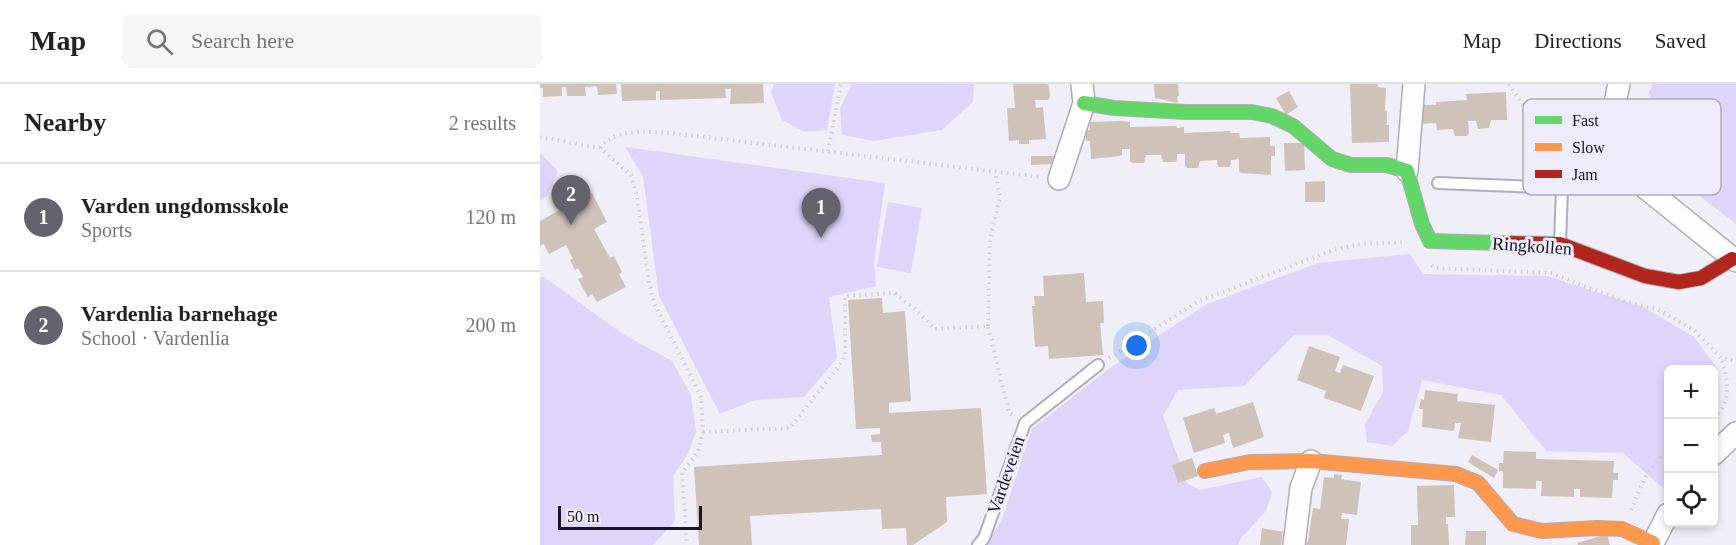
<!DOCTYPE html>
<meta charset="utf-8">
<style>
body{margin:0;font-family:"Times New Roman",serif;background:#f6f6f6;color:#222}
.controls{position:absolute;right:18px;bottom:18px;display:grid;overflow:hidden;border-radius:9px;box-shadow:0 3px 9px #0003}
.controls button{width:54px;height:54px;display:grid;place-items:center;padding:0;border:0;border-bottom:2px solid #e0e0e0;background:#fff;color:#222;font:30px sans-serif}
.scale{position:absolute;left:18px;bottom:15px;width:144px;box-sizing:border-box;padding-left:6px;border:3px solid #191723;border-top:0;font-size:16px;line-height:21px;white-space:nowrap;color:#191723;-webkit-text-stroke:4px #eeebfa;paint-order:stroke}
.you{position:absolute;left:597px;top:262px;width:21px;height:21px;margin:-15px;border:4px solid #fff;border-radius:50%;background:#1a73e8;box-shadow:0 0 0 9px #1a73e833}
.badge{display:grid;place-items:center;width:39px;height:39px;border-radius:50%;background:#64626d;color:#fff;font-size:20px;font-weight:700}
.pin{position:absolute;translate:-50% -50px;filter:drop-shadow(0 2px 3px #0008)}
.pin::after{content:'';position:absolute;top:32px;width:21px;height:18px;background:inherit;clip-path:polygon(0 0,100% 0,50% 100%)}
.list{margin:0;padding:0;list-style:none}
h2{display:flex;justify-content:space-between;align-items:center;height:78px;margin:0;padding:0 24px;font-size:26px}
h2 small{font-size:20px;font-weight:400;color:#767676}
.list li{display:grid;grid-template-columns:39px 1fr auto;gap:18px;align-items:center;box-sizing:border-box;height:108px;padding:0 24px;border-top:2px solid #e0e0e0}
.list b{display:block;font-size:22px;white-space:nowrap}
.list p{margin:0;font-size:20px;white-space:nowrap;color:#767676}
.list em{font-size:20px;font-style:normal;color:#767676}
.icon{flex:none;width:33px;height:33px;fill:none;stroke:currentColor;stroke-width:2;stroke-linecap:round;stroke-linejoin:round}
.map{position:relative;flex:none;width:1196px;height:461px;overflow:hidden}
header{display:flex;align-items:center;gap:36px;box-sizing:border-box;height:84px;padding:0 30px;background:#fff;border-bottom:2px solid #e0e0e0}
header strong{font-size:28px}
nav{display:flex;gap:33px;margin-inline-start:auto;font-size:21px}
.search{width:420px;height:54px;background:#f6f6f6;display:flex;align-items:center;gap:15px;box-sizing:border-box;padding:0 21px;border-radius:9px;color:#767676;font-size:22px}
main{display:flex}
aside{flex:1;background:#fff}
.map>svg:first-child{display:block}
</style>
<header>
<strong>Map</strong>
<div class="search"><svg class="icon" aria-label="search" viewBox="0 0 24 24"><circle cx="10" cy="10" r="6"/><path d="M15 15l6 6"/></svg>Search here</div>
<nav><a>Map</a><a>Directions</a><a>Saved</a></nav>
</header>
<main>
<aside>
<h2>Nearby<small>2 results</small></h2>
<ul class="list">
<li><span class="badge">1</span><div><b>Varden ungdomsskole</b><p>Sports</p></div><em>120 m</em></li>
<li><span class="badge">2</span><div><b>Vardenlia barnehage</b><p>School · Vardenlia</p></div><em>200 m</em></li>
</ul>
</aside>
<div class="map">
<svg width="1196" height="461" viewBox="0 0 1196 461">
<rect width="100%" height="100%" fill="#f0eef6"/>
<g fill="#ddd6fa">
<path d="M234 0H295L287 46 265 48 242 36 231 8Z"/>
<path d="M312 0H434L433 18 402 46 334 57 302 51 300 24Z"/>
<path d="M1113 0H1196V140L1140 97 1109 8Z"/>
<path d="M85 63 345 99 334 179 336 202 289 213 297 274 264 313 215 316 180 330 119 212 103 92Z"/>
<path d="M0 69 18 87 7 112 0 117Z"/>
<path d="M348 118 382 124 371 189 337 183Z"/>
<path d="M870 170 883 190 1007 192 1103 223 1154 253 1177 284 1178 318 1174 347V286H1128V400L1124 405 1083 369 1006 367 961 311 882 296 868 347 852 362 827 358 825 340 843 308 842 282 788 251H754L704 302 638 306 623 332 647 399 660 406 722 393 732 408 726 427 701 454 698 461H446L462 435 492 345 571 283 667 220 778 179Z"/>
<path d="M4 193 83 250 132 277 151 311 156 348 148 370 133 392 135 437 113 461H0V194Z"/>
</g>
<g fill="#cec2b9">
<path d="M0 0H76L77 10 58 11 57 2 45 3 46 12H27L26 3H22V12L3 13V4H0Z"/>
<path d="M81 0H223L224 19 190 20 191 5H185L186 14 120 16V7H116V16L82 17Z"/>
<path d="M473 0H507L509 2 510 13 508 16H495L496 24 503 23 506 55 489 56V60H479V56L469 57 467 24H475Z"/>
<path d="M614 0H638L639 12 637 13 638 19 615 14Z"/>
<path d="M810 0H838V3L846 4 845 26 847 28V39L845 41H849V58L812 59Z"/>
<path d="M749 7 758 23 746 31 736 14Z"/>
<path d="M966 8 967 36H951L949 44 938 45 936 37H928L929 49 927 52H915L913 45 897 46 896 39 879 40 878 21H896V18L927 16 926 10Z"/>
<path d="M581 37 590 38V43L636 42 637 44 644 43V49L690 47V49H699L700 54 730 53V62H735V72H731V91L701 89 699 87V75L691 76 690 83H678L677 76 660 77 658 84H647L645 82V70H637V76L635 78H623L621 71H606L604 79H592L590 77V65H582V71L580 72 551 75 550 57H546L545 47 550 46V38Z"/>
<path d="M744 59H764L765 86 745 87Z"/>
<path d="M491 72H514V80L491 81Z"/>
<path d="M785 97V118H765V98Z"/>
<path d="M40 109 43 114 52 109 67 138 54 145 70 174 74 172 82 188 79 190 86 203 57 218 52 210 48 213 38 195 43 193 38 184 35 186 30 176 33 175 26 161 9 170 4 160 0 162V137L25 123 23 119Z"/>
<path d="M544 189 546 218 563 217 564 239H560L563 271 509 275 508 262 495 263 492 222H495L494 212H504L503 192Z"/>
<path d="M342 214 343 229 365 227 371 317 349 319V329L441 324 447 410 406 413 407 438 373 461H367L366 444 342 445 341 425 210 432 212 461H159L154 383 342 371 341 358H332L331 351 340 350V344L316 345 308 216Z"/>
<path d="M769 262 800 273 795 287 800 289 803 281 834 292 821 327 790 316 784 314 786 307 757 296Z"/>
<path d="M885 306 918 310 917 317 955 321 951 358 918 354 921 339H915L914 347 882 343 883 325H879L881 315 884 316Z"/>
<path d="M713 318 724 353 693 364 689 349 683 351 685 359 654 369 643 334 674 324 676 330Z"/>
<path d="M964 367 996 368V375L1074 377 1073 389H1078V396H1073L1072 414 1040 413V405H1034V413L1001 412 1002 397H996V405L963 404V387H959V379H963Z"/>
<path d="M932 371 958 386 954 394 928 378Z"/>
<path d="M652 374 658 392 638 399 632 381Z"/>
<path d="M794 390 802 391 801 395 821 398 817 431 802 429 801 435H809L806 461H765V458H768L773 424 780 425 784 393 794 394Z"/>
<path d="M914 401 915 433H906V440H908L909 461H871V441H878L877 402Z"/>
<path d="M722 444 743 448 741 461H720Z"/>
<path d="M926 447H946V461H925Z"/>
<path d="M1067 450 1070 461H1038L1037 459Z"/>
</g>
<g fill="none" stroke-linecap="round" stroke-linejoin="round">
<defs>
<g id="lane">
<path d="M898 99 1022 104"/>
<path d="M1020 159 1022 104 1020 78"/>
<path d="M438 461 444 454 485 339 558 281"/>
</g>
<g id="street">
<path d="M1079 0 1072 33 1074 54 1085 80 1098 98 1196 177"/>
<path d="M867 87 874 0"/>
<path d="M519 95 544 19 542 0"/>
<path d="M1174 370 1196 349"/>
<path d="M754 461 761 404 771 377"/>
<path d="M1112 461 1128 430"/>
</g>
<path id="fast" d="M544 19 574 24 646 28H711L732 32 753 42 792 75 811 81H847L867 87 882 140 890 157 962 159"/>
<path id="slow" d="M665 387 710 378 771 377 916 390 938 399 973 440 1002 447 1057 444 1082 445 1113 459"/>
<path id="jam" d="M962 159 1020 160 1105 192 1139 198 1161 194 1192 175"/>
</defs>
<use href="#lane" stroke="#afadb7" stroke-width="14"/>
<use href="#street" stroke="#afadb7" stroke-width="24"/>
<use href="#fast" stroke="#afadb7" stroke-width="16"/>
<use href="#slow" stroke="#afadb7" stroke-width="16"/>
<use href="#jam" stroke="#afadb7" stroke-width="16"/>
<g stroke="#d0d0d3" stroke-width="4" stroke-dasharray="1.5 4.5" stroke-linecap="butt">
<path d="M969 0 1013 67"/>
<path d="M0 53 60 64 91 91 97 112 109 199 114 219 161 313 163 348 158 368 142 389 147 461"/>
<path d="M60 64C75 43 109 48 131 49L501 93"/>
<path d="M288 67 301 0"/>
<path d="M892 181 895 184 1011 189 1086 218 1117 225 1154 246 1181 274 1196 277"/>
<path d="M448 242 450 155 460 113 455 88"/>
<path d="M569 274 659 217 793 166 820 160 865 158"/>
<path d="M1174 334C1193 316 1188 296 1181 274"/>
<path d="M163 348 250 344 302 278 305 271V212L354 209 375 225 395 245 448 242 469 329 474 332"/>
<path d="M1091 426C1102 401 1106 385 1128 367"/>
</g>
<use href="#lane" stroke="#fdfcfe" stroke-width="10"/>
<use href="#street" stroke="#fdfcfe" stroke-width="21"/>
<use href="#fast" stroke="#63d668" stroke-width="14"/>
<use href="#slow" stroke="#ff974d" stroke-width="14"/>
<use href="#jam" stroke="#b3261e" stroke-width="14"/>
</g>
<g text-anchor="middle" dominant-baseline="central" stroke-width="6" stroke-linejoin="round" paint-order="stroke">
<g font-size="18" fill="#191723" stroke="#eeebfa">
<text transform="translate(992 162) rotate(4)">Ringkollen</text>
<text transform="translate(466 391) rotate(-71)">Vardeveien</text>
</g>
</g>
<rect x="983" y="15" width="198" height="96" rx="9" fill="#eeebfa" stroke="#aeabba" stroke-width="1.5"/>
<rect x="995" y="32" width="27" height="8" fill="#63d668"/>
<rect x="995" y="59" width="27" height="8" fill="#ff974d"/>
<rect x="995" y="86" width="27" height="8" fill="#b3261e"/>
<g font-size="16" fill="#191723">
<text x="1032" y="42">Fast</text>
<text x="1032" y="69">Slow</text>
<text x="1032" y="96">Jam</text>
</g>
</svg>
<div class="controls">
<button>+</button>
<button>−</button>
<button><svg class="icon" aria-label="locate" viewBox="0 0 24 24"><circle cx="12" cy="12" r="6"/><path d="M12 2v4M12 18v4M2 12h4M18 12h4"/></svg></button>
</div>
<div class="scale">50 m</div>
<div class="you"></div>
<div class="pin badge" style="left:281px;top:154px">1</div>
<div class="pin badge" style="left:31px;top:141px">2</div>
</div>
</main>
